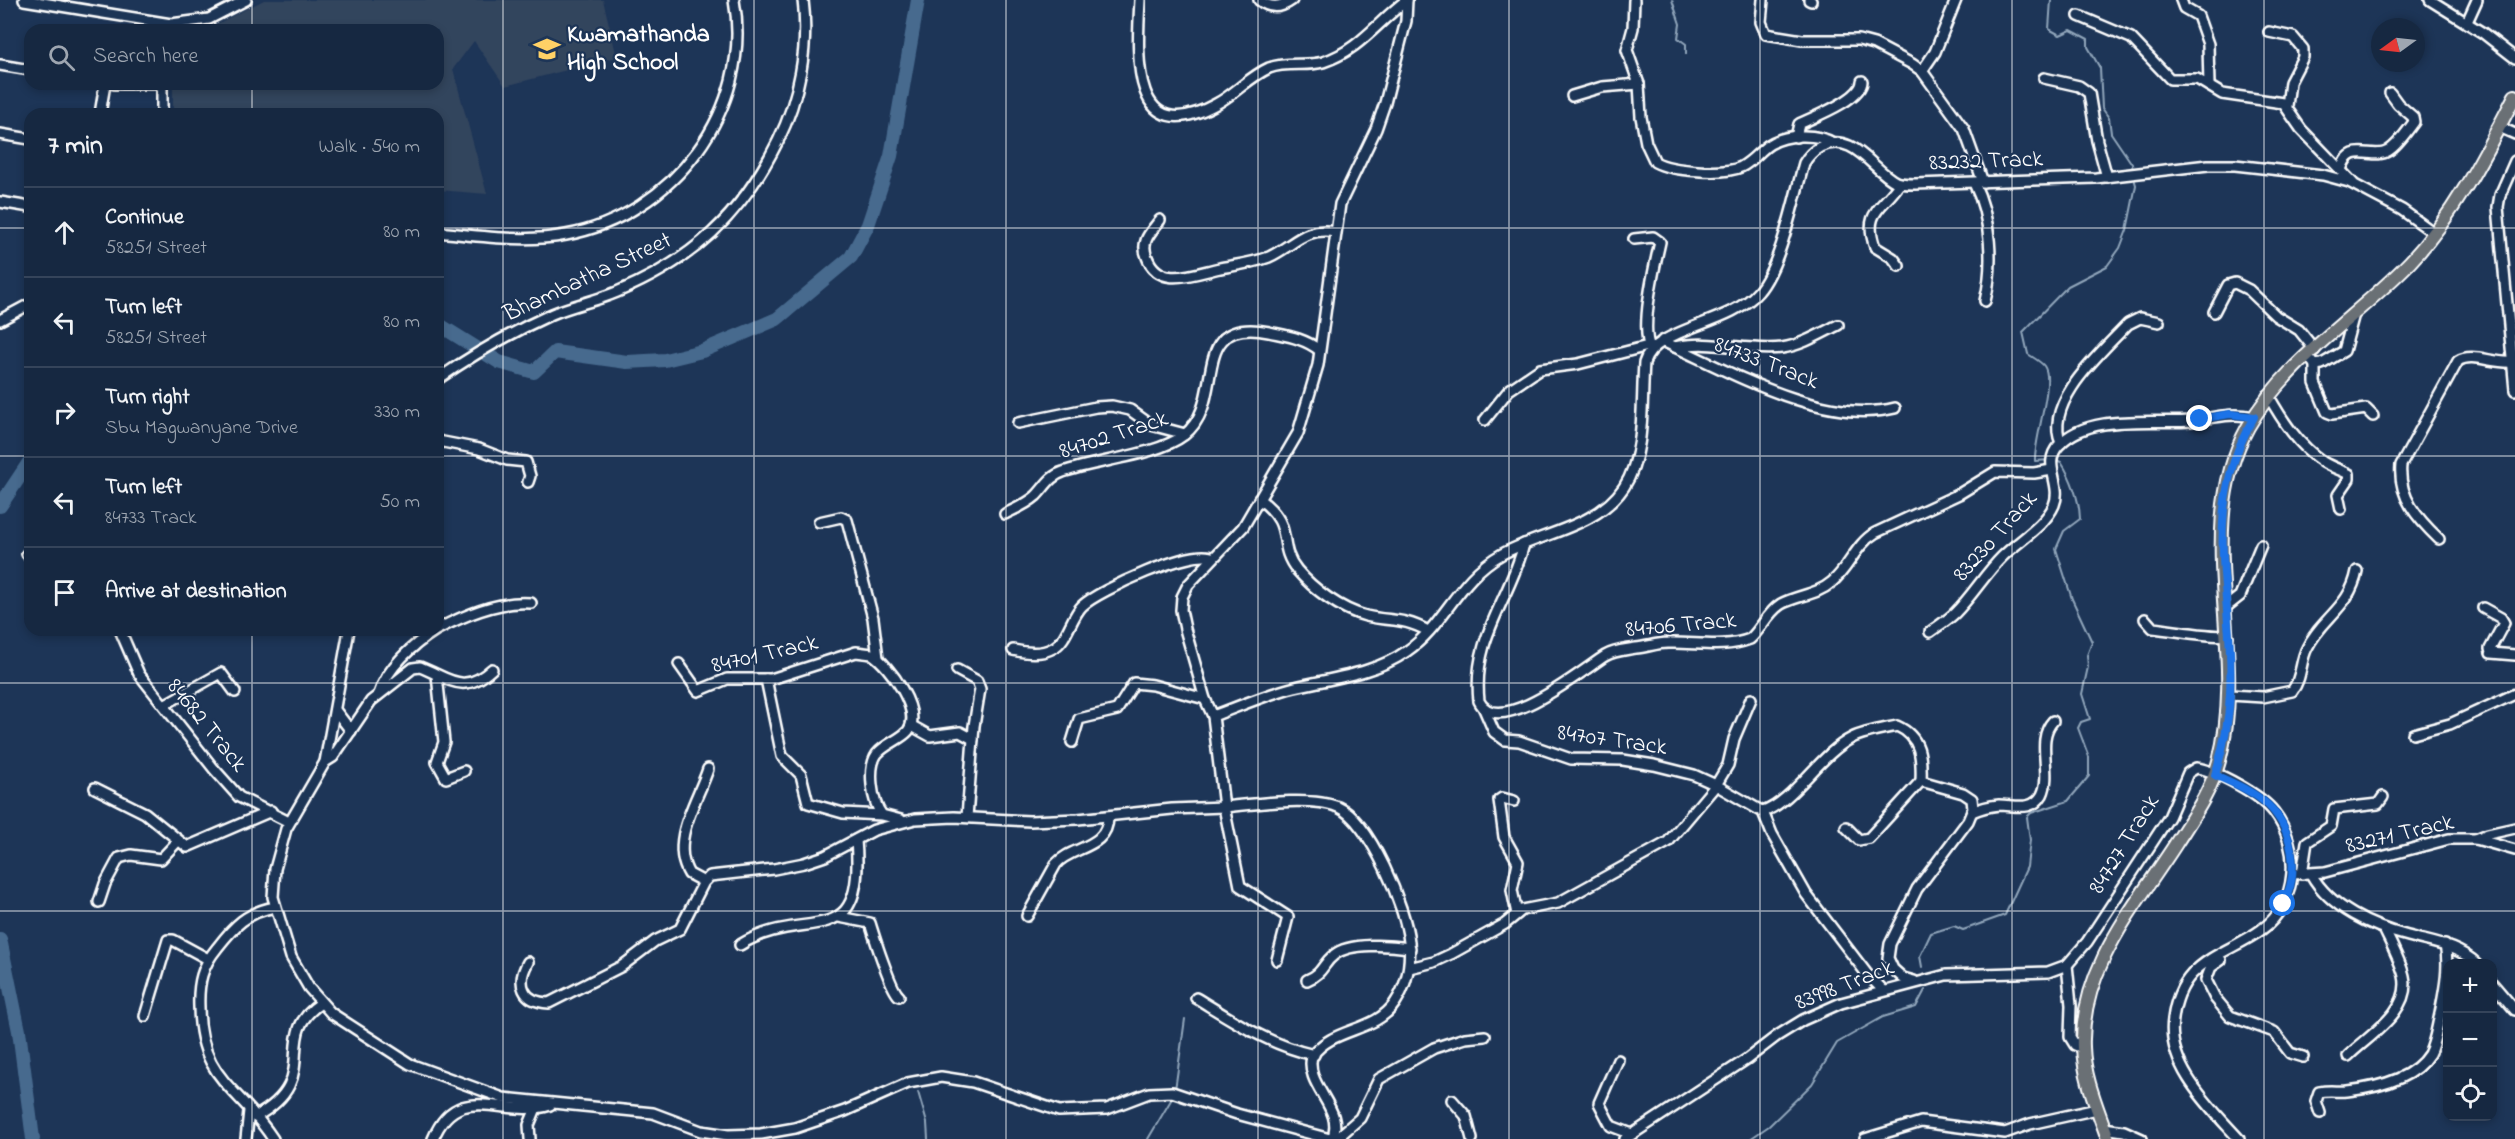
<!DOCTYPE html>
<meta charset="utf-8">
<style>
body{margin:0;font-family:"Indie Flower",sans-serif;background:#23344c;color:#f1f3f6}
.controls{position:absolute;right:18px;bottom:18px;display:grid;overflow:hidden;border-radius:12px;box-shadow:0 3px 9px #0003}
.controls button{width:54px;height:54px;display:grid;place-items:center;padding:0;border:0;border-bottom:2px solid #35445a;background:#162841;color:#f1f3f6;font:30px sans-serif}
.compass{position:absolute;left:2371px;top:18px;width:54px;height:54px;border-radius:50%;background:#162841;box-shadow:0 3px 9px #0003;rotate:255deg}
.stop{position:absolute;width:18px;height:18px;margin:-14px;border:4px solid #1a73e8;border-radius:50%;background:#fff}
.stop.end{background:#1a73e8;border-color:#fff;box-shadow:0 2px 6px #0008}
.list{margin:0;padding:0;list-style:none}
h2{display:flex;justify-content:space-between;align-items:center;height:78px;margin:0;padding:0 24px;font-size:26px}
h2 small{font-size:20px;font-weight:400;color:#9ea6b1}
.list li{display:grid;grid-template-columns:39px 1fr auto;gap:18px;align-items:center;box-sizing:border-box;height:90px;padding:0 24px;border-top:2px solid #35445a}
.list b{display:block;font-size:22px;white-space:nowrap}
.list p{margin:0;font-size:20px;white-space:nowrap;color:#9ea6b1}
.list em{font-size:20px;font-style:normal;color:#9ea6b1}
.icon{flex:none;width:33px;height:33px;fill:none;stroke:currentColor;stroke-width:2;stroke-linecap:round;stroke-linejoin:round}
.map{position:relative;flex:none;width:2515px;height:1139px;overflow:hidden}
.search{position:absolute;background:#162841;box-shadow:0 3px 9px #0003;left:24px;top:24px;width:420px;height:66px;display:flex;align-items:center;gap:15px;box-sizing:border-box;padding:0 21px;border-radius:18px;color:#9ea6b1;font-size:22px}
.panel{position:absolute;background:#162841;box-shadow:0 3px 9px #0003;left:24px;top:108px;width:420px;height:528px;border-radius:18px}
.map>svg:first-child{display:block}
</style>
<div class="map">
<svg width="2515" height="1139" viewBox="0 0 2515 1139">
<rect width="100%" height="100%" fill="#1d3557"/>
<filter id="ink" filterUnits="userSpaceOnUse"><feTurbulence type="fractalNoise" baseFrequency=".0167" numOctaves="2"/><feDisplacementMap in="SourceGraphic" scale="12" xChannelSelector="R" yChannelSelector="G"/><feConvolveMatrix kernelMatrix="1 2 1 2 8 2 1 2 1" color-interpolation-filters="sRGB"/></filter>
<g filter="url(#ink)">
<path fill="#32445d" d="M264 0H603L617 57 505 86 474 41 453 69 487 194 438 190V114H173V84H438V30H186L217 24Z"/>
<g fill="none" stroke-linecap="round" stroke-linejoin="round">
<g stroke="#91a6bb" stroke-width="2">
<path d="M1672 0 1680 24 1678 38 1686 44V54"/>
<path d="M2051 0 2049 29 2060 35 2071 30 2088 39V47L2100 68 2102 108 2109 118 2111 133 2132 164 2133 172"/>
<path d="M2050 460 2035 461C2034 438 2055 381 2044 366 2040 361 2032 357 2028 354L2023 332 2068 286 2107 266 2120 248 2127 230 2136 185 2134 178"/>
<path d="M1922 967 1920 956 1931 933 1954 926 1963 930 2005 915 2027 867 2030 840 2027 817 2031 813 2068 801 2089 776V757L2078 728 2081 722 2090 719 2082 694 2088 667 2087 655 2092 642 2072 599 2056 549 2064 531 2080 519C2080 502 2071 477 2061 462L2056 460"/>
<path d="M1175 1090 1185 1019"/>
<path d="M918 1092 927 1123 928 1139"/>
<path d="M1148 1139 1174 1095"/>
<path d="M1750 1139 1769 1126 1812 1084 1837 1043 1883 1017 1916 1007 1925 990"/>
</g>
<g stroke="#476a8e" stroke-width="14">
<path d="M438 324 499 362 534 372 555 352 627 362 665 360 702 351 777 319 851 257 868 225 891 156 918 0"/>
<path d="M0 506 30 461"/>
<path d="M0 939 19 1031 33 1139"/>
</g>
<defs>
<g id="minor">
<path d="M24 0 171 24 209 19 246 0"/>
<path d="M1140 0C1137 54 1130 151 1216 104 1235 94 1249 77 1269 68 1287 61 1306 67 1323 62 1360 50 1378 21 1407 0"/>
<path d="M1259 0C1270 9 1281 8 1292 0"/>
<path d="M1634 0 1633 28 1627 50 1639 84 1641 117 1646 143 1655 162C1671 171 1724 175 1741 167 1753 161 1760 150 1770 144 1786 134 1817 133 1833 143"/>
<path d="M1763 0 1761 22 1766 34 1802 40H1859L1874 44 1912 64 1922 71 1964 129 1983 182"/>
<path d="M1809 0 1811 1"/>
<path d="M2181 0 2184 8 2198 16 2208 44 2209 86"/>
<path d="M2430 0 2483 33 2515 58"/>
<path d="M2079 16 2131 38 2170 79H2197L2222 94 2283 103 2301 129 2353 183"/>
<path d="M2467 22 2477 0"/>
<path d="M2269 32 2293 37 2303 49V57L2290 82 2287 106"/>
<path d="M0 65 30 70"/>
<path d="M1922 71 1935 52 1956 0"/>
<path d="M2044 78 2079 86 2089 93 2097 141 2107 177"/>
<path d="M114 84H162"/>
<path d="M1572 96 1602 87 1639 84"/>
<path d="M100 114 105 84"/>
<path d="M162 114V84"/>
<path d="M2499 127 2515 134"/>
<path d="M0 134 30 139"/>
<path d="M1796 137 1799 124C1814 117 1862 99 1862 81"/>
<path d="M2515 161 2500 195 2498 207 2515 390"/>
<path d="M2341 170C2350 139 2373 161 2388 151 2398 145 2407 131 2414 122L2413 117 2398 104 2390 93"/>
<path d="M1974 183C1991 217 1994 265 1985 301"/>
<path d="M0 202 30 207"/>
<path d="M1160 220C1151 232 1140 241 1147 257 1159 290 1195 273 1220 268 1237 265 1253 263 1269 257 1293 246 1305 226 1335 232"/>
<path d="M438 232C481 236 523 243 566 235 672 216 754 109 734 0"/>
<path d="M1634 239 1653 237 1660 242C1655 264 1639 331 1651 349"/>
<path d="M1899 266 1893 258 1875 247C1862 211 1884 208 1900 183"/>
<path d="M2214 312 2228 285 2235 283 2249 290 2276 316 2299 330 2315 350"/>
<path d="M0 320 30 304"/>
<path d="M1662 341C1727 370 1822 426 1895 408"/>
<path d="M1675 347C1711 339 1747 352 1782 348 1802 345 1820 334 1838 325"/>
<path d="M2311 360 2315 365 2322 364 2344 351 2354 314"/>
<path d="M2315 365V383L2327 412 2332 414 2366 409 2373 416"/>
<path d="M438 379C474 354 512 332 552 314 573 305 596 301 617 292 693 260 741 216 778 141 799 99 809 47 803 0"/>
<path d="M2268 395C2282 420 2299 446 2323 462 2331 467 2341 470 2349 474V479L2338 495 2341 509"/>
<path d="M1485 420 1509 390 1540 369 1578 364 1648 346"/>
<path d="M1018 423 1096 407 1112 406 1130 410 1151 425 1185 434"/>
<path d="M438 441 479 449 507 460 526 462 530 476 528 482"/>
<path d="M2061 443C2043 402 2103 351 2128 324L2140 318 2159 322"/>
<path d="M1259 499C1297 527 1275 543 1297 570 1313 589 1341 610 1366 616 1392 622 1402 617 1428 631"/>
<path d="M1005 514C1015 509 1027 504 1036 496 1045 487 1050 476 1063 472 1096 460 1157 456 1184 435 1229 400 1185 316 1269 332 1287 336 1304 338 1319 350"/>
<path d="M819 522 841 517 847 520 873 618 878 658"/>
<path d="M2439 539C2418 519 2398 497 2401 465L2458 361C2472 352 2493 364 2513 362"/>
<path d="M1524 544C1510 600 1472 637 1479 701 1498 740 1584 669 1605 656 1615 650 1626 650 1636 648 1647 647 1657 643 1668 643 1696 642 1723 649 1750 639 1762 628 1767 613 1781 604 1798 595 1817 595 1832 582 1849 568 1856 544 1875 533L1959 494 1995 472 2034 473 2052 470"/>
<path d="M27 554 30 556"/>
<path d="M2226 607 2240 596 2261 545"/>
<path d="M2483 608 2501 618 2504 623 2490 649 2491 653 2515 655"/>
<path d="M2145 619 2153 628C2179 631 2202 636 2228 636"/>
<path d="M438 629C465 615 500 600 531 603"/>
<path d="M120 630 139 674 214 769 239 797 289 822"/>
<path d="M349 630 325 762 286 829 275 869 273 897 291 957 309 988 331 1013 410 1064 503 1098 653 1113 701 1131 728 1135 761 1134 795 1128 845 1111 908 1083 941 1077 973 1082 1059 1111 1107 1109 1149 1093 1172 1092 1237 1114 1330 1139"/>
<path d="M1930 632C1938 626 1948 620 1955 613 1972 596 1985 574 2002 557 2018 541 2045 526 2054 505 2063 484 2041 464 2059 445 2088 413 2152 424 2191 421 2214 418 2230 412 2254 417"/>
<path d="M1013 650C1026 653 1041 655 1053 648 1067 641 1071 617 1082 606 1097 591 1195 546 1213 558"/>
<path d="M679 664 698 691 727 679H771L856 652 872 654C889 665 923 711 908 731 900 740 885 744 877 754 867 768 872 802 882 815L901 820"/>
<path d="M957 670 977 681 980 689 974 726 967 817"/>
<path d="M437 675 444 742 437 762 446 778 464 771"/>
<path d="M766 679 782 756 801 775 808 803 843 813 882 815"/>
<path d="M379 694C387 667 414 644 436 630"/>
<path d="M2230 695 2263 697 2292 691C2302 679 2300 661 2307 648 2322 617 2350 608 2357 571"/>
<path d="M164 705 221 673 235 692"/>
<path d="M1484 709 1494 732 1505 740 1519 741 1571 759 1623 760 1654 765 1694 775 1716 785 1728 765 1734 739 1751 699"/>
<path d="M335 710 351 731"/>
<path d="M1213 716 1205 699 1185 629 1181 610 1182 597 1188 585 1243 527 1298 433 1318 365 1340 204 1376 129 1385 103 1406 21 1407 0"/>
<path d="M912 726 930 736 960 732 973 739"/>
<path d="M2413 734 2450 724 2515 694"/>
<path d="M1072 742 1079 719 1117 710 1134 683 1153 685 1205 699"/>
<path d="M325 762 333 757 371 701 413 668 420 667C449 678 463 696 492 669"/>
<path d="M95 788 145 813 187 847 271 811"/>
<path d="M1514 801 1502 798 1499 800 1504 837 1518 862 1512 890 1517 914"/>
<path d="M1763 812C1794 801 1820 754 1852 738 1864 732 1883 729 1897 726 1921 737 1922 757 1921 781"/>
<path d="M1972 812C1981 808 1989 806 1999 805 2015 805 2032 812 2042 795 2053 773 2035 740 2053 721"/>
<path d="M1846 827 1859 840 1869 838 1921 781 1963 793 1972 799 1973 809 1968 821 1917 889 1890 944 1888 958 1893 969 1903 978 1914 981"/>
<path d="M2476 839 2488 834 2515 828"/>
<path d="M2293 874 2325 872 2449 839H2476L2515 850"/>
<path d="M2302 874 2307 842 2331 826 2334 809 2378 804 2383 797"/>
<path d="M2311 874C2330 908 2372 927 2408 936 2432 943 2457 945 2477 964"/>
<path d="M704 882 689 874C669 841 698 800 708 769"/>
<path d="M99 902 105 884 119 858 131 855 161 859 178 841"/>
<path d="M1027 916 1056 864C1071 846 1108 849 1108 817"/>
<path d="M839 917 870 923C874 936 891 990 899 996"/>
<path d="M740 945C805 904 866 958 856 840"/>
<path d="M2221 960 2211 967 2206 980 2215 998 2230 1016 2274 1032 2290 1053 2303 1057"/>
<path d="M528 962C516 983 522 1002 549 1003L622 966 655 941 680 929 704 882 710 876 774 869 804 863 825 856 874 830 915 819 954 817 1030 821 1078 819 1172 809 1224 807 1240 886 1288 917 1277 960"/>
<path d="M2067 965 2071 1005 2070 1037 2075 1045 2083 1048"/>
<path d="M1409 968 1434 962 1451 954 1505 924 1522 910 1558 903 1668 842 1716 785 1763 812 1772 834 1806 894 1867 974 1883 990"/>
<path d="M1307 980C1324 973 1322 964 1334 955 1349 942 1391 945 1410 948"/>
<path d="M2492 983 2515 1010"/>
<path d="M1196 998C1234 1021 1269 1045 1314 1055"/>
<path d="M145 1016 168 940H173L208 959"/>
<path d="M2348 1056C2368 1036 2412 1011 2404 976 2400 960 2391 944 2384 929"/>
<path d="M1618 1060 1599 1103 1611 1126 1632 1134"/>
<path d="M1452 1100 1466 1116 1472 1139"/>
<path d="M2320 1113 2316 1101 2319 1092C2329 1090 2338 1092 2347 1091 2374 1088 2413 1080 2429 1054 2435 1043 2437 1027 2440 1014 2444 993 2450 967 2445 945"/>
<path d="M255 1117C326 1078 269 1037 321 1003"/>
<path d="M2104 1128 2124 1131 2142 1139"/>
<path d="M246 1139 249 1111"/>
<path d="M273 1139C239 1086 200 1081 199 1007 198 983 202 966 217 948 234 926 247 912 275 907"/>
<path d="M433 1139C458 1078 504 1120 550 1105"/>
<path d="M530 1139 529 1125 536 1108"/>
<path d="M1332 1139C1346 1109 1304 1086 1312 1056 1332 1027 1375 1033 1395 1003 1407 985 1411 963 1409 942 1406 908 1370 821 1338 807 1311 796 1254 804 1224 807L1213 716C1240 706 1267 694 1295 687 1332 678 1375 674 1407 651 1445 625 1457 579 1502 554 1541 533 1598 527 1624 487 1646 453 1641 402 1644 363 1655 327 1729 326 1758 292 1781 266 1794 198 1804 163 1808 156 1813 151 1820 147 1853 130 1872 170 1896 182 1902 184 1909 184 1915 184L2096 178 2208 165H2235L2323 175 2349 182 2402 210 2434 233"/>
<path d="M1336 1139 1360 1118 1379 1079 1434 1048 1465 1038 1485 1036"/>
<path d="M1625 1139 1747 1059 1777 1036 1803 1020 1841 1003 1946 975 2048 972 2067 965 2087 942 2169 817 2188 773 2196 768C2216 770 2261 795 2274 812 2301 847 2299 903 2261 930 2239 946 2211 954 2192 974 2181 986 2175 1003 2173 1019 2166 1066 2210 1107 2239 1139"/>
<path d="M1865 1139 1921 1122 2005 1133 2030 1124 2097 1109"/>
</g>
<path id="major" d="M2108 1139C2098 1109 2084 1079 2083 1047 2080 969 2135 907 2175 845 2192 818 2211 792 2219 761 2249 650 2191 530 2248 427 2286 360 2357 317 2410 262 2455 214 2485 154 2515 96"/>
</defs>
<use href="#minor" stroke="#fff" stroke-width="14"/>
<use href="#major" stroke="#fff" stroke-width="16"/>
<use href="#minor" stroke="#1d3557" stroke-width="9"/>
<use href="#major" stroke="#6b7074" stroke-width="12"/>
</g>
</g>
<g fill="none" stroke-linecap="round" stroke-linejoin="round" filter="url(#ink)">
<path stroke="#1a73e8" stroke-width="8" d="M2200 419 2230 414 2254 417C2198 513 2235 593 2230 694 2229 722 2223 749 2215 775 2233 783 2253 791 2268 805 2294 830 2300 873 2283 904"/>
</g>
<path fill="none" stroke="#fff" stroke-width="1.5" stroke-opacity="0.55" d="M252 0V30M503 0V1139M754 0V1139M1006 0V1139M1258 0V1139M1509 0V1139M1760 0V1139M2012 0V1139M2264 0V1139M252 84V114M0 228H30M438 228H2515M0 456H30M438 456H2515M252 630V1139M0 683H2515M0 911H2515"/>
<defs>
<symbol id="school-bare" viewBox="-9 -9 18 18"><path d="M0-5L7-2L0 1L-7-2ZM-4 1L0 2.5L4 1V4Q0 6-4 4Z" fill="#ffd166" stroke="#1d3557" stroke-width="2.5" paint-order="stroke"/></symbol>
</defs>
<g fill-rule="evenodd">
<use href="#school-bare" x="528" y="30" width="38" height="38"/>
</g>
<g text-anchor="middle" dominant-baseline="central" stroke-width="4.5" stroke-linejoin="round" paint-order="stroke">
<g font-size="24" font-weight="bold" fill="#fff" stroke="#1d3557" text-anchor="start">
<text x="567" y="35">Kwamathanda<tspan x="567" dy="28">High School</tspan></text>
</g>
<g font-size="24" fill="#fff" stroke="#1d3557">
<text transform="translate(1986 162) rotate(-2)">83232 Track</text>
<text transform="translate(588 278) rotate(-25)">Bhambatha Street</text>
<text transform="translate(1766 364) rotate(21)">84733 Track</text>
<text transform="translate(1114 436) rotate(-18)">84702 Track</text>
<text transform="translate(1996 537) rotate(-48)">83230 Track</text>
<text transform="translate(1681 626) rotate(-5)">84706 Track</text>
<text transform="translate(765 655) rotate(-13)">84701 Track</text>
<text transform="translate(206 726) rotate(51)">84682 Track</text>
<text transform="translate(1612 741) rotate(8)">84707 Track</text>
<text transform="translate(2400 835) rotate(-13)">83271 Track</text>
<text transform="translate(2125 845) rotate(-58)">84727 Track</text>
<text transform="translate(1845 986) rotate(-21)">83998 Track</text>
</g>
</g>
</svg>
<div class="controls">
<button>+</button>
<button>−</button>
<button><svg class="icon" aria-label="locate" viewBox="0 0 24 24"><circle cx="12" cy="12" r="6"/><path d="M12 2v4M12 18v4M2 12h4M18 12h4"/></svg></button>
</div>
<svg class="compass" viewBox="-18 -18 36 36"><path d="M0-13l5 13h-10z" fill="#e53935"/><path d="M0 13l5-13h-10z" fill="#9ea6b1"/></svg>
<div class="stop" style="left:2283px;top:904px"></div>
<div class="stop end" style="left:2200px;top:419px"></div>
<div class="search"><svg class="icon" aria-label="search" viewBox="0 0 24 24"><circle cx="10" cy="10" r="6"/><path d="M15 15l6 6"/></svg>Search here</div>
<section class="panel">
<h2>7 min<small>Walk · 540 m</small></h2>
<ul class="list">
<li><svg class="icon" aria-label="ahead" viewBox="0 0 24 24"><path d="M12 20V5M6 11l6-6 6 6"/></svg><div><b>Continue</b><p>58251 Street</p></div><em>80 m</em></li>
<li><svg class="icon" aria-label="left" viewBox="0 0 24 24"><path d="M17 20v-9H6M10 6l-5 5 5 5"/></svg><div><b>Turn left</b><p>58251 Street</p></div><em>80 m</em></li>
<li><svg class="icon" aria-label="right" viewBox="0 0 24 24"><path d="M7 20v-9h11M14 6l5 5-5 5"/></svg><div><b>Turn right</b><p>Sbu Magwanyane Drive</p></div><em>330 m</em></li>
<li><svg class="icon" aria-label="left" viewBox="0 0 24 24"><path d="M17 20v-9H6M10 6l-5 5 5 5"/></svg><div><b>Turn left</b><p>84733 Track</p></div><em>50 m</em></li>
<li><svg class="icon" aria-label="arrive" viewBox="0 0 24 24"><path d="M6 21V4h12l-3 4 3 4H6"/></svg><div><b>Arrive at destination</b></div></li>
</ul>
</section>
</div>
